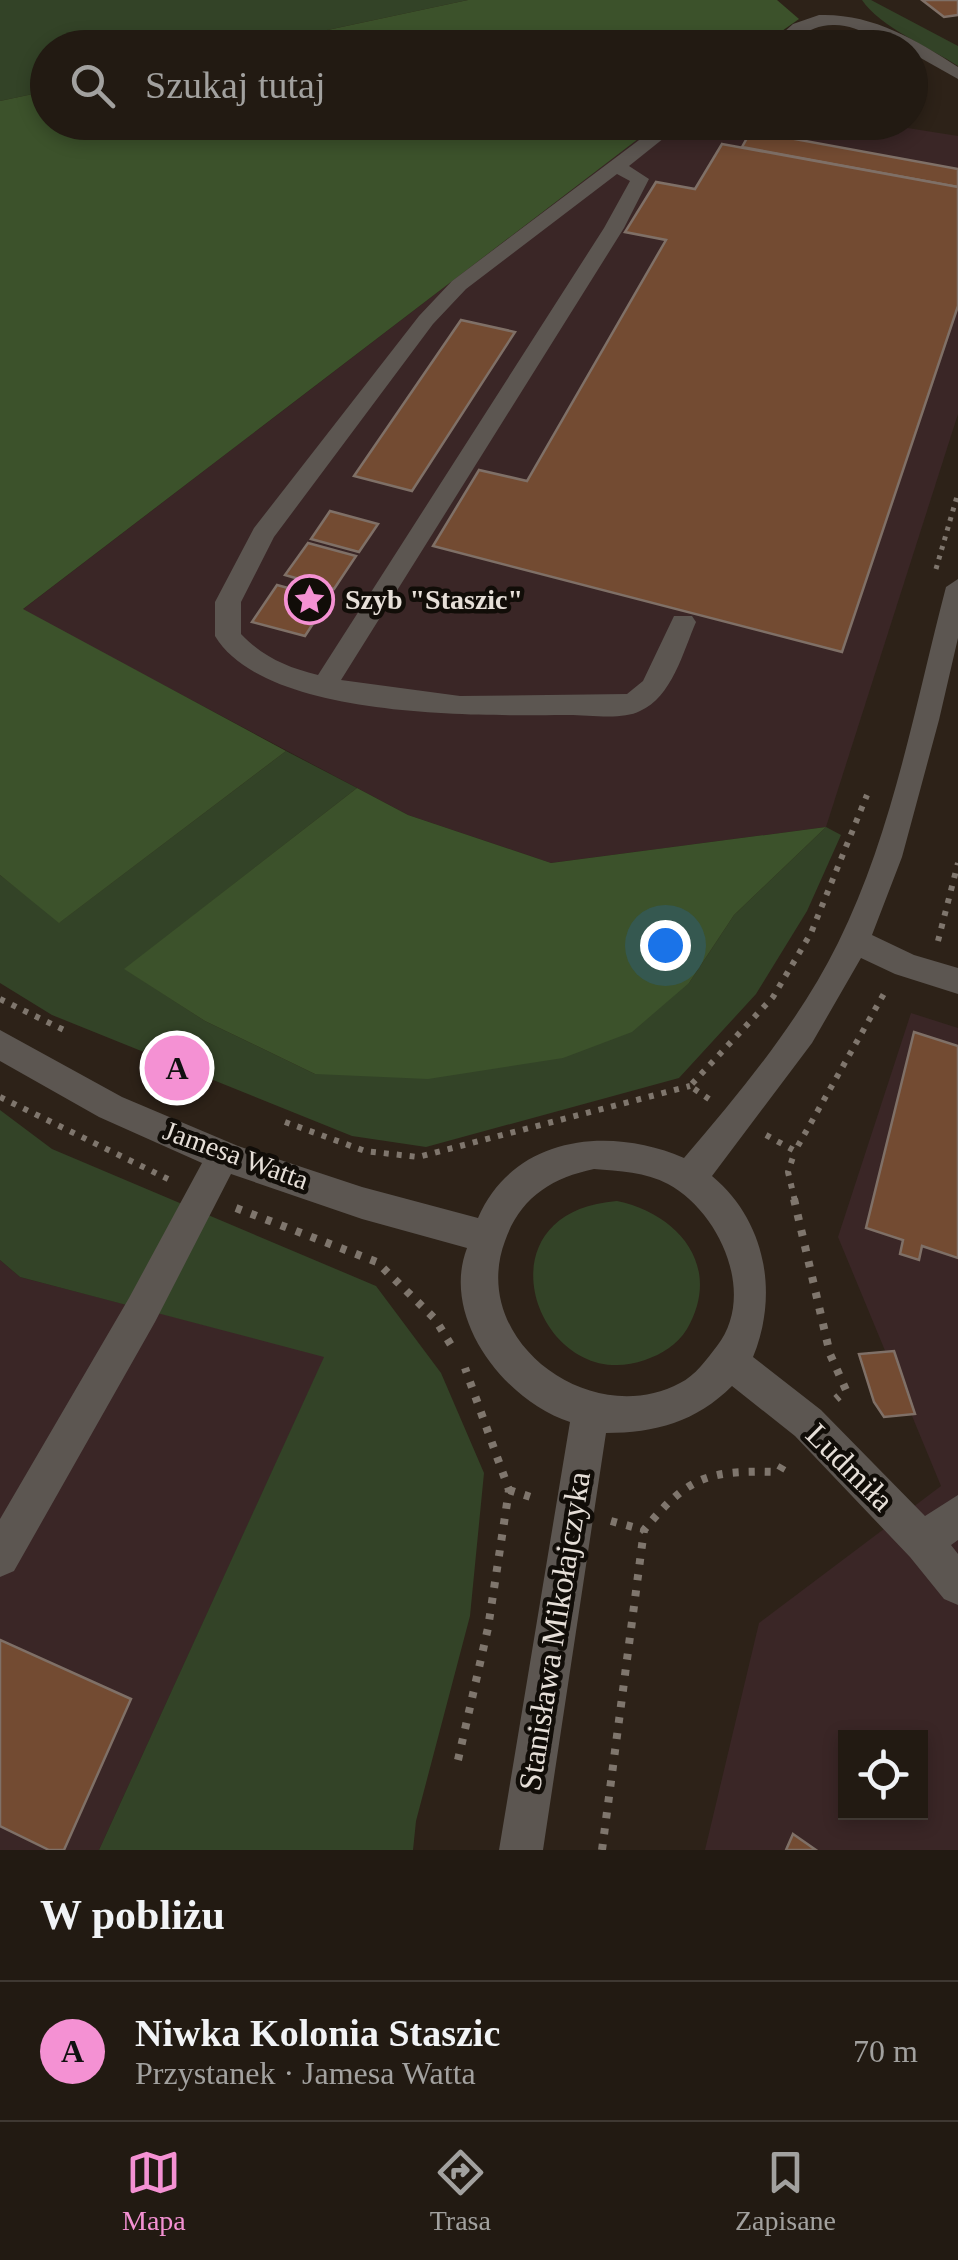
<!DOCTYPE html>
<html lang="pl">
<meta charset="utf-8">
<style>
body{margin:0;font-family:"Times New Roman",serif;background:#2e2720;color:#f1f3f6}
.controls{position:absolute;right:30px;bottom:30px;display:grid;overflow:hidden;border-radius:0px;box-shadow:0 5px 15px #0003}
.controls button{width:90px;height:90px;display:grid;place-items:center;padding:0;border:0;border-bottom:2px solid #3f3832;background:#221a12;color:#f1f3f6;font:50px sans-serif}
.you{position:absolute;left:665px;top:945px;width:35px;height:35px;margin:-25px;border:8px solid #fff;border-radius:50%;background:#1a73e8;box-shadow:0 0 0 15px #1a73e833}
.badge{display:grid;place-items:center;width:65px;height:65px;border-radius:50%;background:#f491d3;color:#111;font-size:32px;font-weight:700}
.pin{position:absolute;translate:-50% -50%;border:5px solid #fff;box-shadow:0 2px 10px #0006}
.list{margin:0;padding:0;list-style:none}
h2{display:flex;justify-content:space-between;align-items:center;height:130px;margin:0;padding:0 40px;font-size:42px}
h2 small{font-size:32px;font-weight:400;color:#a2a19f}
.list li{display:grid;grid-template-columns:65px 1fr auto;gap:30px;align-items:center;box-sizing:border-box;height:140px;padding:0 40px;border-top:2px solid #3f3832}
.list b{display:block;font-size:38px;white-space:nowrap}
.list p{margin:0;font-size:32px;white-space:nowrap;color:#a2a19f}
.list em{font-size:32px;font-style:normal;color:#a2a19f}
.icon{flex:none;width:55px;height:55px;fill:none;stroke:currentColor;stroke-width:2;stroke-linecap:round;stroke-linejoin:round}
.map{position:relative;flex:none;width:958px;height:1850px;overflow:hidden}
.search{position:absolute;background:#221a12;box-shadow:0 5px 15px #0003;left:30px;right:30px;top:30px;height:110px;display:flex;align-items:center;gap:25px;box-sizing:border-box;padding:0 35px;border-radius:55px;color:#a2a19f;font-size:38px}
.sheet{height:270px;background:#221a12}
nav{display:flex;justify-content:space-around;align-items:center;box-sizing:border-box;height:140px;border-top:2px solid #3f3832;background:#221a12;font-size:28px;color:#a2a19f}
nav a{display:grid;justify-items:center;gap:5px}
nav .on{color:#f491d3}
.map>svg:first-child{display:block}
</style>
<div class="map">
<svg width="958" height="1850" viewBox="0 0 958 1850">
<rect width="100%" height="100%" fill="#2d2218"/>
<g fill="#3a2626" fill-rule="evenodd">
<path d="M659 123H876L958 136V414L826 827 551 863 408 815 22 610Z"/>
<path d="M911 1013 958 1028V1850H705L759 1623 941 1486 838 1237ZM846 1738H920V1812H846Z"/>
<path d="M0 1260 20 1277 325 1356 99 1850H0Z"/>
</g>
<g fill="#334327">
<path d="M0 0H468L248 47 48 48 47 91 0 101Z"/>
<path d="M862 0H871L958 46V66C929 47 880 27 862 0Z"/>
<path d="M286 751 357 788 125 969 205 1021 315 1074 689 983 734 915 826 827 841 835 807 911 756 994 679 1078 426 1147 352 1136 52 1015 0 983V875L60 922Z"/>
<path d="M0 1110 52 1149 376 1286 441 1373 484 1473 470 1616 416 1821 413 1850H99L324 1357 20 1277 0 1260Z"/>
<path d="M617 1201C679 1214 723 1267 687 1329 677 1345 662 1354 645 1360 539 1398 471 1212 617 1201Z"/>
</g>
<g fill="#3c522b">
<path d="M468 0H777L799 19 759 47H248Z"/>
<path d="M47 91 48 122 659 123 23 609 286 751 59 923 0 875V101Z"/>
<path d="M357 788 408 815 551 863 826 827 734 915 689 983 632 1032 563 1058 428 1079 315 1074 205 1021 124 969Z"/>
</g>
<g fill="#734b32" stroke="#7f7067" stroke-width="2.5">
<path d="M922 0H958V15L944 17Z"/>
<path d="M751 131 958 169V187L742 147Z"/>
<path d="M722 144 958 187V306L842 652 433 546 479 470 527 481 666 240 625 232 656 182 695 189Z"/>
<path d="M461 320 515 332 412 491 354 476Z"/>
<path d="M330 511 378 524 359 552 311 539Z"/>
<path d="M308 543 356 556 334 589 285 575Z"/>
<path d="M277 585 329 599 305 636 252 622Z"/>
<path d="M914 1032 958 1046V1258L922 1246 919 1260 900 1254 903 1240 866 1228Z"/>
<path d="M894 1351 915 1414 884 1417 874 1402 859 1354Z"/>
<path d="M0 1640 131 1699 64 1850H49L0 1826Z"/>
<path d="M793 1834 816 1850H786Z"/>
</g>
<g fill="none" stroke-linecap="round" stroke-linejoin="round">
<path stroke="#7f766d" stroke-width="5" stroke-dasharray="4 6" stroke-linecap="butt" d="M936 569 958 493"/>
<g stroke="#7f766d" stroke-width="6" stroke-dasharray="5 8" stroke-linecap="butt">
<path d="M938 941 958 863"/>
<path d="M0 999 66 1031"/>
<path d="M0 1097 170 1180"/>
<path d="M709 1099 690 1086 773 997 811 933 867 795"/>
<path d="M285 1122 365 1151 418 1157 690 1086"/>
<path d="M766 1135 795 1151 886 990"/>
<path d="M795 1201 788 1172 795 1151"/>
</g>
<g stroke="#7f766d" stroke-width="8" stroke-dasharray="6 10" stroke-linecap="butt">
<path d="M794 1199 830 1354 846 1390 836 1399"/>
<path d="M236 1208 377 1262 435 1319 451 1345"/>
<path d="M509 1490 537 1499"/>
<path d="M611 1521 644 1530"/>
<path d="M458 1760 488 1628 509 1490 465 1368"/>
<path d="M602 1850 644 1530C689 1475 709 1470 779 1472L787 1458"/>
</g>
<g fill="#5c5651" fill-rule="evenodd">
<path d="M819 15C871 13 915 39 958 67V79L910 52V48C884 47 861 24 833 25 805 25 792 48 766 48L793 24Z"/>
<path d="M663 122H684L629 166 649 179 624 228 341 680 460 696 627 694 643 681 674 616H692L696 622C683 652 672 697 640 711 621 721 585 714 564 715 477 716 265 719 215 636V602L254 528 419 316 452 281ZM617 174 630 181 604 228 318 675C286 667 263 657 241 634V602L274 537 433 324 466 289Z"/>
<path d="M958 579V638L939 720 902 857 872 935 914 955 958 968V994L895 974 861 958 812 1043 712 1176C766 1221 779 1294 753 1357L821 1410 925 1516 958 1495V1540L951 1545 958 1554V1605L944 1599 910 1557 795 1436 732 1386C696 1422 655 1433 606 1433L543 1850H499L570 1422C505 1401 440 1318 467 1248L362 1219 231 1174 155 1322 14 1571 0 1577V1519L129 1298 202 1163 99 1117 0 1061V1030L122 1097 238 1146 362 1187 478 1218C514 1135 610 1126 684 1158 741 1091 799 1022 838 943 893 832 915 705 946 587ZM594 1169C619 1171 646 1172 668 1184 720 1212 757 1295 717 1346 707 1359 695 1376 680 1383 590 1431 468 1340 505 1241 520 1198 551 1178 594 1169Z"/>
</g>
</g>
<defs>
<symbol id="sight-ring" viewBox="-11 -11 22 22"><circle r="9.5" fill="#110d08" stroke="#f491d3" stroke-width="1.5"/><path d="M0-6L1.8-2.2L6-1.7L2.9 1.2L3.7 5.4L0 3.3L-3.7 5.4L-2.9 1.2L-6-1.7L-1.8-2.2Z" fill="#f491d3"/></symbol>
</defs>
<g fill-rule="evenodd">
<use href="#sight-ring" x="282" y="572" width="55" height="55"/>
</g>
<g text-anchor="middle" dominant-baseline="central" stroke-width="9" stroke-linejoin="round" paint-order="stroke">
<g font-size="28" font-weight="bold" fill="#e6dfd8" stroke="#110d08" text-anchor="start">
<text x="345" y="599">Szyb "Staszic"</text>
</g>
<g font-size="28" fill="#e6dfd8" stroke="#110d08">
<text transform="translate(236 1155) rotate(20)">Jamesa Watta</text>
</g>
<g font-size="32" fill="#e6dfd8" stroke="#110d08">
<text transform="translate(850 1467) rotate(45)">Ludmiła</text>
<text transform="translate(554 1631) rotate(-81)">Stanisława Mikołajczyka</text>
</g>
</g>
</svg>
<div class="controls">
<button><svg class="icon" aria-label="locate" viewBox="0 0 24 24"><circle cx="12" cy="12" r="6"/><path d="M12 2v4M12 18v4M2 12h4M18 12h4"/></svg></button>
</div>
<div class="you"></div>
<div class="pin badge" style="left:177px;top:1068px">A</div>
<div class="search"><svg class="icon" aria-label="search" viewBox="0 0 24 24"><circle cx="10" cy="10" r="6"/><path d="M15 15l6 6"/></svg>Szukaj tutaj</div>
</div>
<section class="sheet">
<h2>W pobliżu<small></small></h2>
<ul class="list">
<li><span class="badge">A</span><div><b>Niwka Kolonia Staszic</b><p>Przystanek · Jamesa Watta</p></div><em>70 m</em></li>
</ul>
</section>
<nav>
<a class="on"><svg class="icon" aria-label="map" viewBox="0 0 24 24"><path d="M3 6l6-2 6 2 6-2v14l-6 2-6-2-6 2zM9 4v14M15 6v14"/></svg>Mapa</a>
<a><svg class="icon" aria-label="directions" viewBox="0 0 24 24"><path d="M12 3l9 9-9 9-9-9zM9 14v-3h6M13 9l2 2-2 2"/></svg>Trasa</a>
<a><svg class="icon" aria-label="saved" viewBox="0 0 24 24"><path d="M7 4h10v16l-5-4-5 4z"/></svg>Zapisane</a>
</nav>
